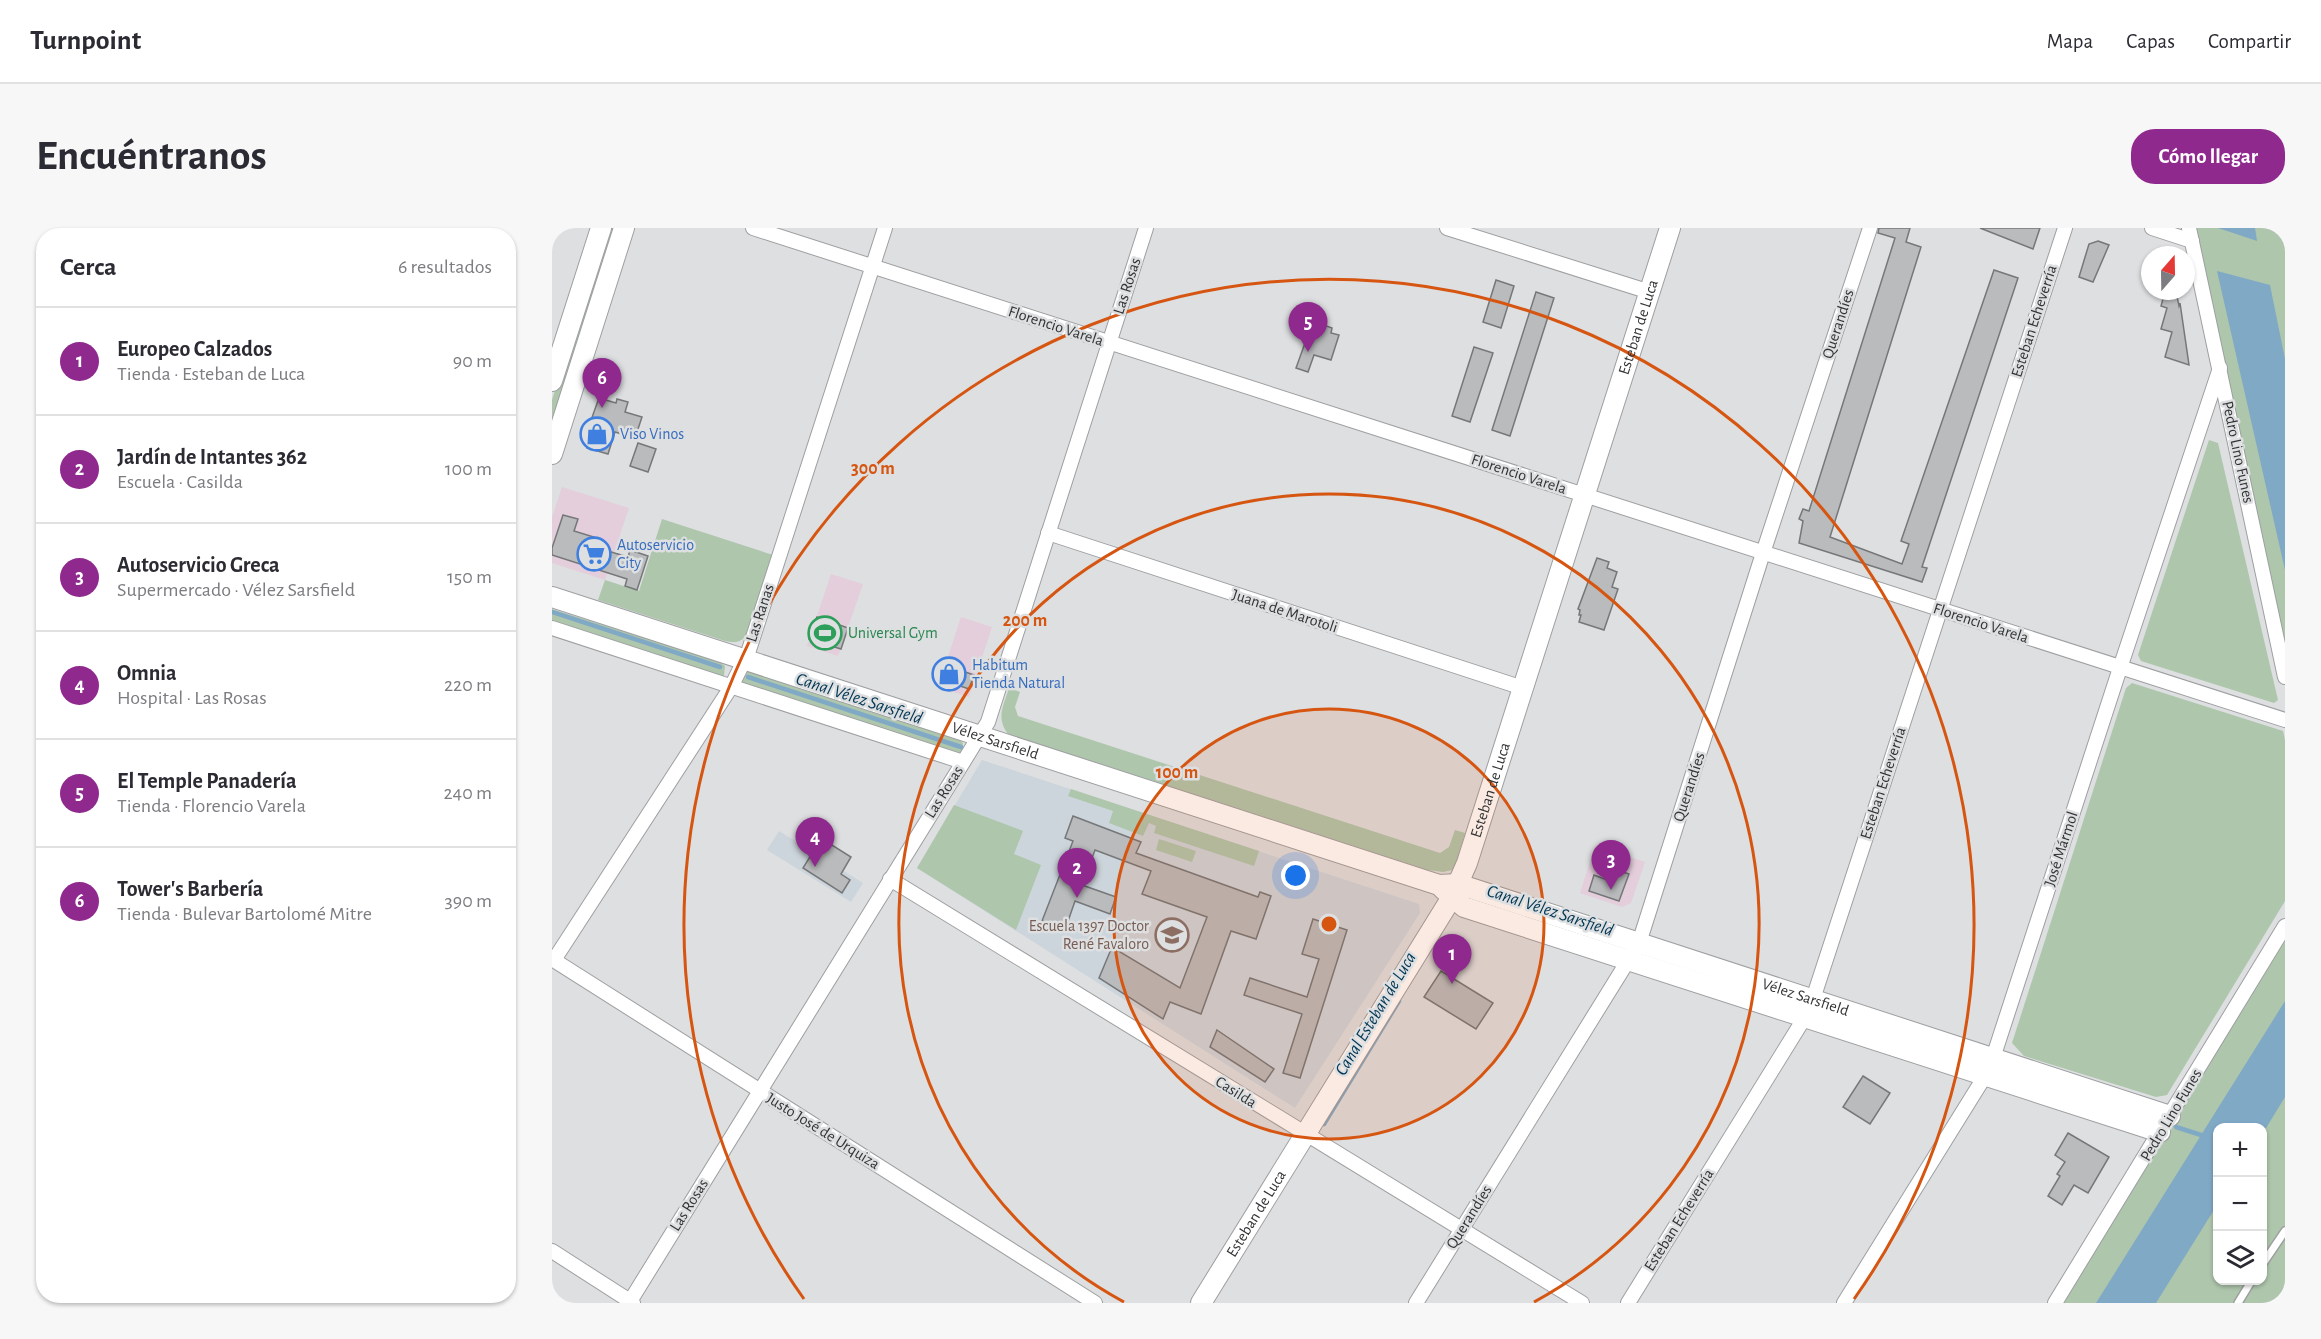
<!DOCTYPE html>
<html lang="es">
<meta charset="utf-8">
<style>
body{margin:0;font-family:"Alegreya Sans",sans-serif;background:#f7f7f7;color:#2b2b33}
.controls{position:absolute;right:18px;bottom:18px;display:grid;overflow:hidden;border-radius:12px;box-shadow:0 2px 4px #0004}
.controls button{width:54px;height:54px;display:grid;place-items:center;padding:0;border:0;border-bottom:2px solid #e1e1e2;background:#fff;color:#2b2b33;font:30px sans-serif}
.compass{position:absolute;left:1589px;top:18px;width:54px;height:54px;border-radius:50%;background:#fff;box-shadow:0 2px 4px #0004;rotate:20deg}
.you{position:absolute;left:744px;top:648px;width:21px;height:21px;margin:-15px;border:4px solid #fff;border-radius:50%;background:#1a73e8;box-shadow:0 0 0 9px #1a73e833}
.badge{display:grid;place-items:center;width:39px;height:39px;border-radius:50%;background:#8f298e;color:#fff;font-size:20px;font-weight:700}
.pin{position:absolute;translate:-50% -50px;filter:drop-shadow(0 2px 3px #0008)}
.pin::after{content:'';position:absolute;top:32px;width:21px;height:18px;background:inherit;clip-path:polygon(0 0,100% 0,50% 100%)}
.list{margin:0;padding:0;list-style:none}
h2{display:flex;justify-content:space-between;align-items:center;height:78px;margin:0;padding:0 24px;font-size:26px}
h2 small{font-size:20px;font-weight:400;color:#7c7c81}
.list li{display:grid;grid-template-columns:39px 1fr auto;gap:18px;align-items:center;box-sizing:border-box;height:108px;padding:0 24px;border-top:2px solid #e1e1e2}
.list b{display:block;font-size:22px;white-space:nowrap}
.list p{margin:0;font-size:20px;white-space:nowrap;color:#7c7c81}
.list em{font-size:20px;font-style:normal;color:#7c7c81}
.icon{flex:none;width:33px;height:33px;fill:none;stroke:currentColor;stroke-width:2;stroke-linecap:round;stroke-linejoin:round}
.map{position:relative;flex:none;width:1733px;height:1075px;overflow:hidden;border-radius:24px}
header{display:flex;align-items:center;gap:36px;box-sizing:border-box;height:84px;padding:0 30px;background:#fff;border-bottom:2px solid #e1e1e2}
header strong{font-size:28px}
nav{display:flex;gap:33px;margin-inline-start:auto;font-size:21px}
.intro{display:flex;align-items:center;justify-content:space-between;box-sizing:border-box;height:144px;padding:0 36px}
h1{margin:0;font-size:42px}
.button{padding:15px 27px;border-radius:24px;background:#8f298e;color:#fff;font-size:21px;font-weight:700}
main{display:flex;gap:36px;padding:0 36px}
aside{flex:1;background:#fff;border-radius:24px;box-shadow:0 2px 4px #0004}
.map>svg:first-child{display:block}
</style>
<header>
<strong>Turnpoint</strong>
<nav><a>Mapa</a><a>Capas</a><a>Compartir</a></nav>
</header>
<div class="intro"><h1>Encuéntranos</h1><a class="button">Cómo llegar</a></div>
<main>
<aside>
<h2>Cerca<small>6 resultados</small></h2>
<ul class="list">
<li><span class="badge">1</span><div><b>Europeo Calzados</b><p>Tienda · Esteban de Luca</p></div><em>90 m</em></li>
<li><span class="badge">2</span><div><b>Jardín de Intantes 362</b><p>Escuela · Casilda</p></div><em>100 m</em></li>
<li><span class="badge">3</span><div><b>Autoservicio Greca</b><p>Supermercado · Vélez Sarsfield</p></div><em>150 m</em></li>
<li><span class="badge">4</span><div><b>Omnia</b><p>Hospital · Las Rosas</p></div><em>220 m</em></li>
<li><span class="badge">5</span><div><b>El Temple Panadería</b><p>Tienda · Florencio Varela</p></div><em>240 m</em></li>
<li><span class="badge">6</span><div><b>Tower's Barbería</b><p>Tienda · Bulevar Bartolomé Mitre</p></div><em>390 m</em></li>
</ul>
</aside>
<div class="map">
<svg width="1733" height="1075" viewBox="0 0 1733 1075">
<rect width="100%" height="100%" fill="#dddfe1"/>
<g fill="#e4cedb">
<path d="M10 259 77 280 53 352 0 335V289Z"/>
<path d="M279 346 311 356 286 428 255 418Z"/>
<path d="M409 389 440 399 417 469 386 459Z"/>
<path d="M1043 618 1093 634 1079 675 1070 679 1028 665Z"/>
</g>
<g fill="#cdd5dc">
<path d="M430 532 867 676 868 685 743 880 365 640Z"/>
<path d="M227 603 311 655 299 674 215 622Z"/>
</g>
<g fill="#aec6ac" fill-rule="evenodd">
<path d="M55 0H66L0 207V172Z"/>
<path d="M1637 0H1733V449Z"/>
<path d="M1657 212 1666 215 1726 472 1722 475 1589 433 1586 427Z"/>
<path d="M110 291 221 327 195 407C188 415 183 415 173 413L46 372 53 352 87 363Z"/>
<path d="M0 381 166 433 173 438 172 448 164 450 0 397Z"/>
<path d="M192 443H200L405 510 411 515 410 523 406 526 188 455Z"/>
<path d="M1580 455 1731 503 1733 512V673L1615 867 1604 869 1472 828 1460 815 1574 460Z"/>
<path d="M457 460 468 464 463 479 466 488 888 625 897 619 903 602 913 605 904 635 900 642 891 644 876 642 456 506C444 490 451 479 457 460Z"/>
<path d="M519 561 707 623 702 638 602 605 604 598 597 595 591 608 557 595 561 583 516 568Z"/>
<path d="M402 577 471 603 462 626 489 637 464 702 365 640Z"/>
<path d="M607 611 644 623 640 634 604 622Z"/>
<path d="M1733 698V1075H1503ZM1666 900H1710V1052H1666Z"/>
</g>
<g fill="#80a9c6">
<path d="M1666 0H1703L1705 13Z"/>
<path d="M1665 43 1718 57 1733 131V342Z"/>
<path d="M1733 773V869L1711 905 1710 900H1666L1665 977 1604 1075H1544Z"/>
</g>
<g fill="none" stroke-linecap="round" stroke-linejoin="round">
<g stroke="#80a9c6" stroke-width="4.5">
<path d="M0 384 168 439"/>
<path d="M196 449 409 519"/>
<path d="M772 896 847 773"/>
<path d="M1624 899 1649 907"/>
</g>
</g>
<g fill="#b9bbbc" stroke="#767779" stroke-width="1.5">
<path d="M1327 0H1358L1354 14 1369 19 1278 309 1350 336 1357 316 1349 313 1442 42 1466 50 1370 339 1375 340 1370 354 1247 315 1251 293 1247 291 1251 281 1257 283 1343 10 1326 5Z"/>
<path d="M1428 0H1488L1481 21Z"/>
<path d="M1546 13 1557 17 1541 54 1527 49 1537 16Z"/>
<path d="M944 52 962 58 949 100 931 94Z"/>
<path d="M1620 63H1624L1627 78 1628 75 1637 137 1613 129 1620 104 1609 101 1615 80 1609 78 1613 64 1619 66Z"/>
<path d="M984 64 1002 70 958 208 940 202Z"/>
<path d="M769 96 780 100 779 105 787 107 779 132 762 127 756 144 744 140 757 104 766 107Z"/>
<path d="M922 119 941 125 918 194 900 188Z"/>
<path d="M47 170 64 175 65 171 76 174 73 184 90 189 83 210 63 204 56 226 35 220 41 196 38 195Z"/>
<path d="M86 215 104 221 96 244 78 238Z"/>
<path d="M11 287 26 291 22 303 45 310 43 316 50 318 49 321 76 329 78 322 96 328 85 362 73 358 75 351 0 327V320Z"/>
<path d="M1045 330 1057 334 1055 340 1065 344 1060 359 1066 361 1052 402 1027 394 1029 387H1027L1028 382 1026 381Z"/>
<path d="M265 389 296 400 289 421 257 411Z"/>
<path d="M393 437 422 447 417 461 388 451Z"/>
<path d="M521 588 589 614 584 625 706 669 708 664 719 668 704 711 679 703 649 786 618 774 611 791 547 750 560 719 628 760 655 689 590 666 599 643 543 622 530 657 564 669 558 686 523 673 513 702 490 693 521 613 513 610Z"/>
<path d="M256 602 299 629 289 646 298 652 290 665 251 640 261 624 248 615Z"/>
<path d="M1062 641 1077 646 1067 673 1037 663 1042 647 1058 653Z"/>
<path d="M761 691 795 702 748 850 731 845 750 786 692 767 698 750 755 769 767 731 750 726Z"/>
<path d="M889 743 941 775 924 801 872 769Z"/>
<path d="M665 802 722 841 713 854 658 819Z"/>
<path d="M1311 848 1338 865 1318 896 1291 879Z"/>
<path d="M1516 905 1557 929 1536 965 1522 957 1510 977 1496 968 1508 948 1505 946 1513 934 1503 927Z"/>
</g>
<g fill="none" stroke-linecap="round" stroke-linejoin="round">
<defs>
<g id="lane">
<path d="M1710 1037 1733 1003"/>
<path d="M1686 1075 1700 1052"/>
</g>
<g id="street">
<path d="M201 0 1733 492"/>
<path d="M895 0 1098 64"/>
<path d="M1600 0 1640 13"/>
<path d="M1637 0 1733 449"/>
<path d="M496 305 971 460"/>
<path d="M0 400 411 534"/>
<path d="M338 651 1030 1075"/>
<path d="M0 731 543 1075"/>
<path d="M2 732 179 459 196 425 333 0"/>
<path d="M0 1023 81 1075"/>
<path d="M77 1075 436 494 594 0"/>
<path d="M864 1075 1087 715 1211 325 1318 0"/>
<path d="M1076 1075 1253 789 1261 771 1513 0"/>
<path d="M1292 1075 1433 848 1441 830 1568 440 1668 140"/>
<path d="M1503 1075 1733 698"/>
</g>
<g id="secondary">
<path d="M0 153 49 0"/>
<path d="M0 226 72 0"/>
<path id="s1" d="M0 369 887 657 906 656 1618 888"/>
<path d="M891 661 912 679 1608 904"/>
<path id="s2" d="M649 1075 900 669 915 635 1118 0"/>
</g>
</defs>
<use href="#lane" stroke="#9e9fa1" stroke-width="10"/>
<use href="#street" stroke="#9e9fa1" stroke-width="16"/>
<use href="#secondary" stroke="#9e9fa1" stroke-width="22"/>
<use href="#lane" stroke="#fff" stroke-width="7"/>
<use href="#street" stroke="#fff" stroke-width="14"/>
<use href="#secondary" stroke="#fff" stroke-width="20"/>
</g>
<circle cx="777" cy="696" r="215" fill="#d65510" fill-opacity=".12"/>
<g fill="none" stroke="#d65510" stroke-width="3">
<circle cx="777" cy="696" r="215"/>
<path d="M572 1074A430 430 0 1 1 982 1074"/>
<path d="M252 1071A645 645 0 1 1 1302 1071"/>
</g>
<defs>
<symbol id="shop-ring" viewBox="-11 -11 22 22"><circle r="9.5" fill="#dddfe1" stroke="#3f7fe0" stroke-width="1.5"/><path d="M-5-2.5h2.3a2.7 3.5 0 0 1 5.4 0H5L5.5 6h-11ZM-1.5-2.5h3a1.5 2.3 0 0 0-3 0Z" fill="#3f7fe0"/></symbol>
<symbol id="supermarket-ring" viewBox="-11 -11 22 22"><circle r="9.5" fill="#dddfe1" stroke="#3f7fe0" stroke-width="1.5"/><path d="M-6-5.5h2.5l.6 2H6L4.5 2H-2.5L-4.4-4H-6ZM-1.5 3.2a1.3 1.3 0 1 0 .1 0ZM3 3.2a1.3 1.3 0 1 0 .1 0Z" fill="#3f7fe0"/></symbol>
<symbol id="stadium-ring" viewBox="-11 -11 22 22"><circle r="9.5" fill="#dddfe1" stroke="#2e9e5b" stroke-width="1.5"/><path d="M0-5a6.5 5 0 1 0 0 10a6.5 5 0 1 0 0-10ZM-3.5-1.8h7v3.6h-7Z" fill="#2e9e5b"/></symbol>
<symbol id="school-ring" viewBox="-11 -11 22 22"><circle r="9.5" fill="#dddfe1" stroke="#8d6e63" stroke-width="1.5"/><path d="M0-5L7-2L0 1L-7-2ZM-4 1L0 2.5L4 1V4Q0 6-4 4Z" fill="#8d6e63"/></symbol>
</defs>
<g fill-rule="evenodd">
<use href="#shop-ring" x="26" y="187" width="38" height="38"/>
<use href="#supermarket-ring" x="23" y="307" width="38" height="38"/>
<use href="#stadium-ring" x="254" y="386" width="38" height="38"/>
<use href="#shop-ring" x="378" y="427" width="38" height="38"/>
<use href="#school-ring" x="601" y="688" width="38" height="38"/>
</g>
<g text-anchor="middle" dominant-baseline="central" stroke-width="5" stroke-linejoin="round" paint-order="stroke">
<g font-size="16" fill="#323334" stroke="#dddfe1">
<text transform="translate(575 58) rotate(-72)">Las Rosas</text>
<text transform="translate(1482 93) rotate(-72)">Esteban Echeverría</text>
<text transform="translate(1286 96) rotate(-72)">Querandíes</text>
<text transform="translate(504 98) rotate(18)">Florencio Varela</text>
<text stroke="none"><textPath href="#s2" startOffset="1077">Esteban de Luca</textPath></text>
<text transform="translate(1686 224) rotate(78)">Pedro Lino Funes</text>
<text transform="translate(967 246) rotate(18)">Florencio Varela</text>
<text transform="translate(733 383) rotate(18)">Juana de Marotoli</text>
<text transform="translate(208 385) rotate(-72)">Las Ranas</text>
<text transform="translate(1429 395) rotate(18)">Florencio Varela</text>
<text stroke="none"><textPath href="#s1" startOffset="466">Vélez Sarsfield</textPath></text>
<text transform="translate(1331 555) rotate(-72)">Esteban Echeverría</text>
<text transform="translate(1137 559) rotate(-72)">Querandíes</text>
<text stroke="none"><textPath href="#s2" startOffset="591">Esteban de Luca</textPath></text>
<text transform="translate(392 564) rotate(-58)">Las Rosas</text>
<text transform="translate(1509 621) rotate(-72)">José Mármol</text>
<text stroke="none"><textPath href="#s1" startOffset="1317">Vélez Sarsfield</textPath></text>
<text transform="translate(684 864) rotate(32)">Casilda</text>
<text transform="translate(1619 887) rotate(-59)">Pedro Lino Funes</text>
<text transform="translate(271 903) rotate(32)">Justo José de Urquiza</text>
<text transform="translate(137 977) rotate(-58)">Las Rosas</text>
<text stroke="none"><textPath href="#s2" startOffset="105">Esteban de Luca</textPath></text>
<text transform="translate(917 989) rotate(-58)">Querandíes</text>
<text transform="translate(1127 992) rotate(-58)">Esteban Echeverría</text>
</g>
<g font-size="16" fill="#366cbe" stroke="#dddfe1" text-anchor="start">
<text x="68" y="206">Viso Vinos</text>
<text x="65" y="317">Autoservicio<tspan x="65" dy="18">City</tspan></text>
<text x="420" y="437">Habitum<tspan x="420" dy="18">Tienda Natural</tspan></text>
</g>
<g font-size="16" fill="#27864d" stroke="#dddfe1" text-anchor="start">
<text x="296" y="405">Universal Gym</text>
</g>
<g font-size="16" fill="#785e54" stroke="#dddfe1" text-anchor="end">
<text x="597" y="698">Escuela 1397 Doctor<tspan x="597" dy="18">René Favaloro</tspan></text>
</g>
<g font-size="18" font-style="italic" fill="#003653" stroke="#dddfe1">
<text transform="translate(307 471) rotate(18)">Canal Vélez Sarsfield</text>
<text transform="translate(998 683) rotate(18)">Canal Vélez Sarsfield</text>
<text transform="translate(824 786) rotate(-59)">Canal Esteban de Luca</text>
</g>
</g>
<circle cx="777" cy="696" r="9" fill="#d65510" stroke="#dddfe1" stroke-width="3"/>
<g font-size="18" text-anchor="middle" font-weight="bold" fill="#d65510" stroke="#dddfe1" stroke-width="5" stroke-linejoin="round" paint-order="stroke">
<text x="321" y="246">300 m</text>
<text x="473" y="398">200 m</text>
<text x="625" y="550">100 m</text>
</g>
</svg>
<div class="controls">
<button>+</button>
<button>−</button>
<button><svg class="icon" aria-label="layers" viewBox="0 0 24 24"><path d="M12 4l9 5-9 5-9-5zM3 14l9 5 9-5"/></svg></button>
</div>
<svg class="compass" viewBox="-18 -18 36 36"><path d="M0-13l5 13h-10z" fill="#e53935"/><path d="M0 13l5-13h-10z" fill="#7c7c81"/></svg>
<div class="you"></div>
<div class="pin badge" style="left:900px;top:756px">1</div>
<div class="pin badge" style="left:525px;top:670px">2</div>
<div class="pin badge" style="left:1059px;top:662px">3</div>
<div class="pin badge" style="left:263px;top:639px">4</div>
<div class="pin badge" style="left:756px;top:124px">5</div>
<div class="pin badge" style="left:50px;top:180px">6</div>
</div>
</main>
